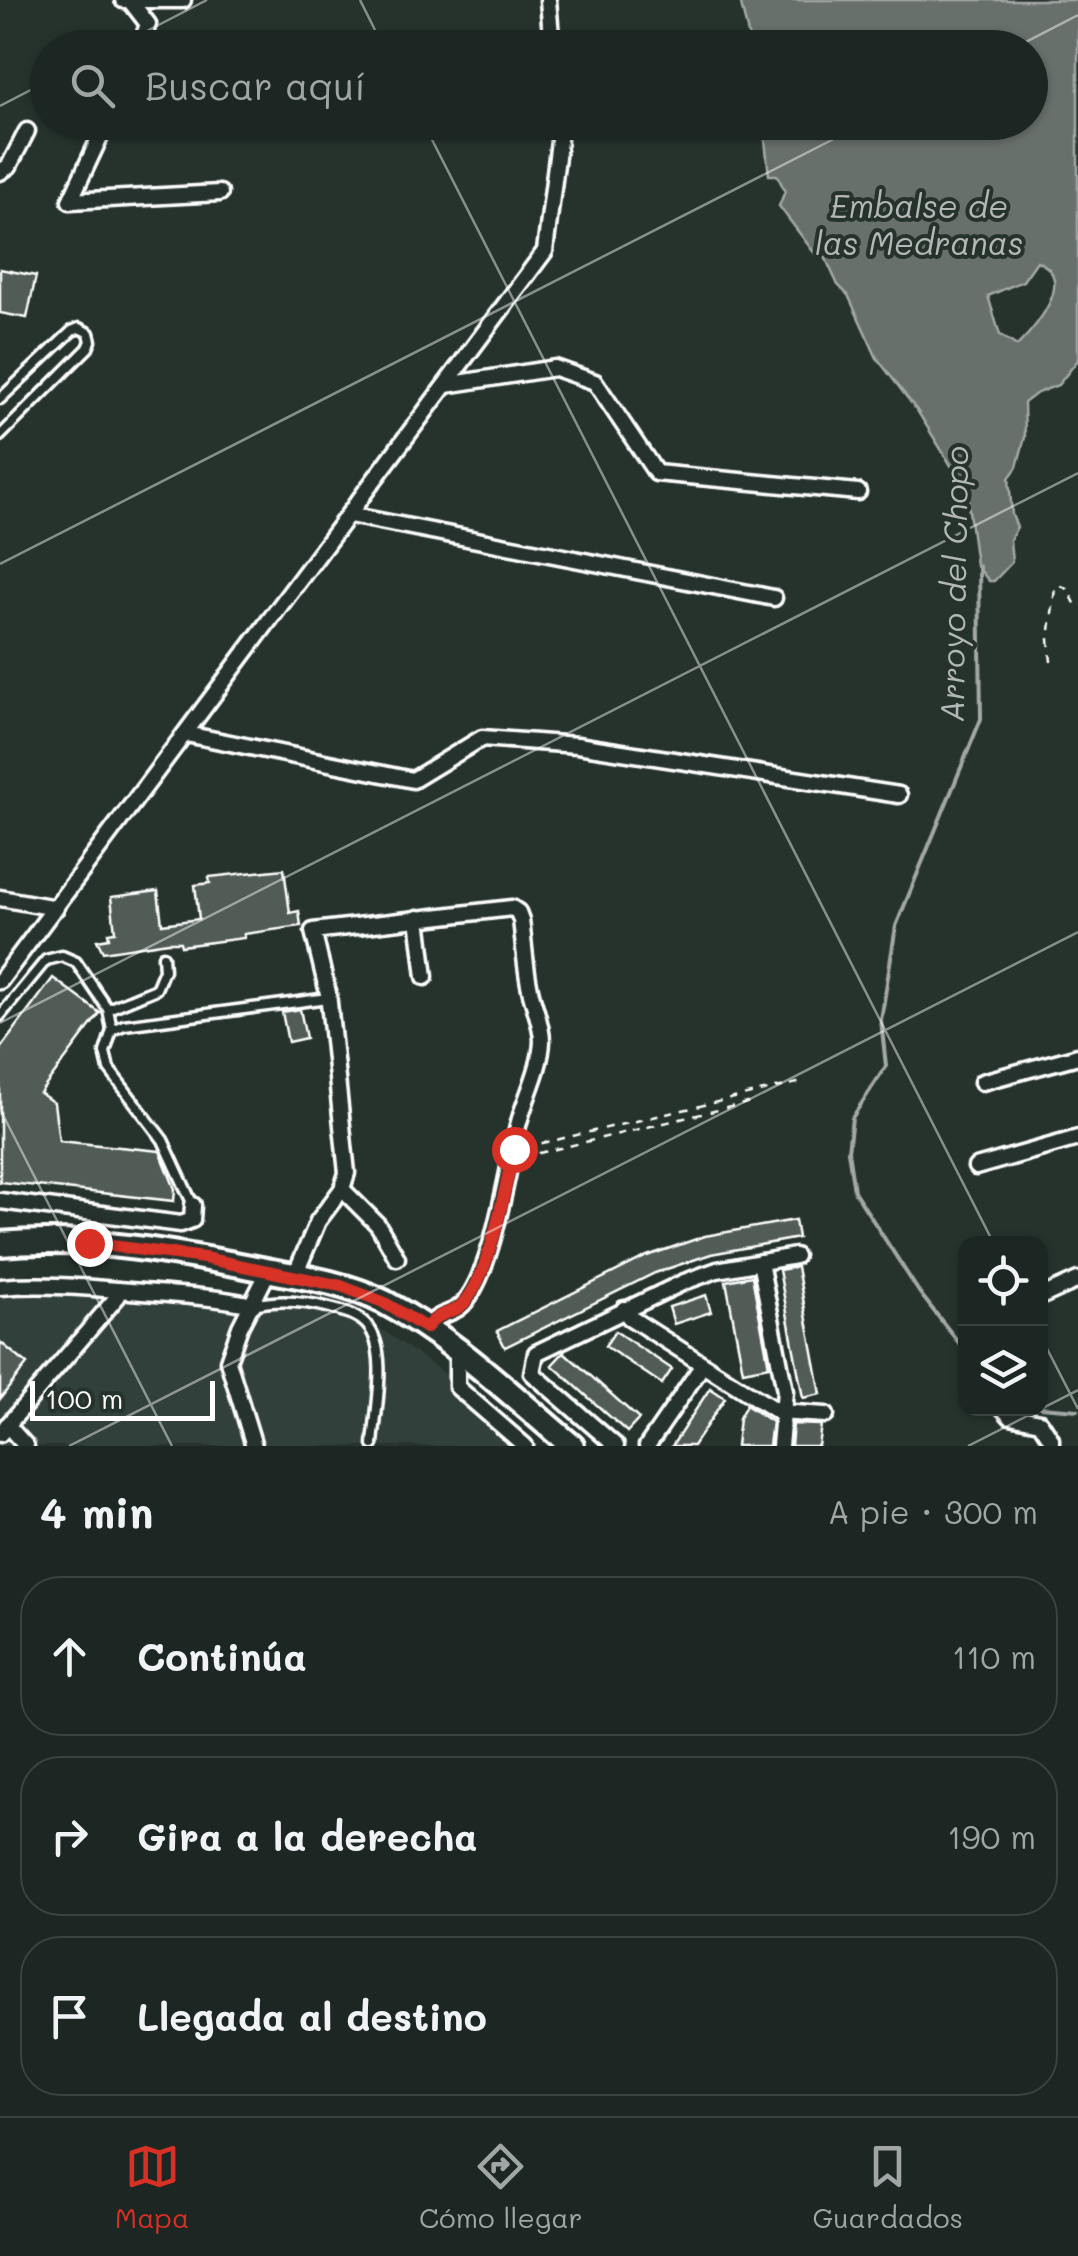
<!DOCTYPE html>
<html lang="es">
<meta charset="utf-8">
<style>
body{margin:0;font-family:Mali,sans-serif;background:#252e2a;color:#f1f3f6}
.controls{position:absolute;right:30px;bottom:30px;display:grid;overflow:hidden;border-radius:20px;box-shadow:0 2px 8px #0004}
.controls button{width:90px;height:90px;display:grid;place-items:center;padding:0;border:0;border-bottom:2px solid #3a4340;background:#1c2622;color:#f1f3f6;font:50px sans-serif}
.scale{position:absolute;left:30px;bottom:25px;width:185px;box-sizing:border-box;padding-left:10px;border:5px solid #fff;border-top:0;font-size:28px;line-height:35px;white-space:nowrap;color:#fff;-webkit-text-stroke:8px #26332d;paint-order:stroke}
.stop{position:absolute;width:30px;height:30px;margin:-22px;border:8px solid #d93025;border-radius:50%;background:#fff}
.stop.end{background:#d93025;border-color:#fff;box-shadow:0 2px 10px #0008}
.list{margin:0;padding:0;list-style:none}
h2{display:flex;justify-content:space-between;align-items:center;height:130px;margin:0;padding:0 40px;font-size:42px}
h2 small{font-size:32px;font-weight:400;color:#a0a5a5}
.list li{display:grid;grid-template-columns:65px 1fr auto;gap:30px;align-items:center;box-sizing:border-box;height:160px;margin:0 20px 20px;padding:0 20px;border:2px solid #3a4340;border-radius:40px}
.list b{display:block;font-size:38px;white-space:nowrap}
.list em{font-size:32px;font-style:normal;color:#a0a5a5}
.icon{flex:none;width:55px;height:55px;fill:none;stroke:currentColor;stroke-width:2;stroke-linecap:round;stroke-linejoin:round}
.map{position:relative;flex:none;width:1078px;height:1446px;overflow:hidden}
.search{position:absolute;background:#1c2622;box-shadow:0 2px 8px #0004;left:30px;right:30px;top:30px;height:110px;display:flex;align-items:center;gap:25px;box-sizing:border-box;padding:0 35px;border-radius:55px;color:#a0a5a5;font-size:38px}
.sheet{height:670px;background:#1c2622}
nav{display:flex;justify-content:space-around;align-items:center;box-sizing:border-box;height:140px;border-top:2px solid #3a4340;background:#1c2622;font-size:28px;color:#a0a5a5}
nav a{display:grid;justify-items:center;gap:5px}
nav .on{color:#d93025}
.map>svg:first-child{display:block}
</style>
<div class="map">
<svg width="1078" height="1446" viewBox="0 0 1078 1446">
<rect width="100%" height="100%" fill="#26332d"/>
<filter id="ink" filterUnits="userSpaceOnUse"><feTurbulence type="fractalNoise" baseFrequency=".01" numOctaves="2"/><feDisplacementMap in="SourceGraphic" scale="20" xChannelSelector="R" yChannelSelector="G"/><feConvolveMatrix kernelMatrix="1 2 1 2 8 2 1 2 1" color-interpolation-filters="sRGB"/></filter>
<g filter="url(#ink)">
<path fill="#333f3a" d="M0 1287 253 1305 278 1297 309 1298 358 1313 454 1380 525 1446H0Z"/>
<path fill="#67706c" stroke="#a4a9a7" stroke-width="2.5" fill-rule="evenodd" d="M740 0H1078V360L1058 385 1037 393 1024 403 1025 437 1017 467 1009 478 1012 515 1017 527 1010 540 1012 562 994 581H989L976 565 967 496 957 475 918 412 877 358 848 295 838 285 825 257 815 254 779 206 785 191 777 175H769L763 123 1030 122V48L751 47ZM1037 261C1078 278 1036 327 1017 346L1000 335 988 296 1023 281Z"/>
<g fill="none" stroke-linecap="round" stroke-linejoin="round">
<g stroke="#a4a9a7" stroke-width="4">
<path d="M966 1352 919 1292 854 1191 848 1151 852 1118 886 1066 881 1020 896 926 981 719 979 566"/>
<path d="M1040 1407 1078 1410"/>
</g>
</g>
<g fill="#515c57" stroke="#fff" stroke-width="2.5">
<path d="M0 269 36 276 27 318 0 313Z"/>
<path d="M284 869 290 913 299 911 301 926 244 934V938L181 946 180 942H168L103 952 97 940 109 938 108 933 115 932 111 897 158 891 162 924 199 919 195 885 210 883 209 877Z"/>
<path d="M53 978 100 1013 40 1093 54 1103 59 1141 160 1151 175 1189 174 1201 0 1182V1049Z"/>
<path d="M300 1009 306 1038 288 1042 282 1012Z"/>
<path d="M795 1220 798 1238 711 1254 655 1273 505 1347 497 1331 647 1256 705 1236Z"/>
<path d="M797 1267 821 1394 803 1398 779 1270Z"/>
<path d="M752 1276 769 1366 743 1371 726 1281Z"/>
<path d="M706 1295 711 1312 674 1324 669 1307Z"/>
<path d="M615 1331 672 1369 662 1384 605 1346Z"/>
<path d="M0 1342 27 1364 0 1399Z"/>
<path d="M564 1352 639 1419 627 1432 552 1365Z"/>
<path d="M710 1388 725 1398 693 1446H672Z"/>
<path d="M746 1405 772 1422 769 1446H736L739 1418Z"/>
<path d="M793 1424 821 1425 818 1446H791Z"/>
</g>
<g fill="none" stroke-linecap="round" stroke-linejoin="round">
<defs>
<g id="service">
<path d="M0 399 72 331 79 328 89 333 91 341 88 348 0 436"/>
<path d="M108 1009 156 989 164 970 163 956"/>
<path d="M0 1016 46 960 62 956 76 962 108 1009 112 1030 105 1052 109 1069 163 1140 193 1205"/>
<path d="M112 1030 124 1025 328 998"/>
<path d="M253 1305C279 1299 304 1301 330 1308 342 1311 356 1314 366 1324 390 1348 375 1413 373 1445"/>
</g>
<g id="minor">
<path d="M123 0H183"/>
<path d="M548 0 552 48"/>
<path d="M131 2 148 24 140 48"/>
<path d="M107 122 70 201 220 193"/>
<path d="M0 172 9 166 27 131"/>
<path d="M446 385 555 368 595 382 656 473 858 492"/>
<path d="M349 515 774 598"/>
<path d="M186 734 413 780 482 738 577 745 899 795"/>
<path d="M0 898 56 908"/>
<path d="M418 918 425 977"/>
<path d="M0 981 545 251 559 141 557 122"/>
<path d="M982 1082 1078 1056"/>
<path d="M976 1167 1078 1138"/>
<path d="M342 1189 378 1225 397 1258"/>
<path d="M0 1201 181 1224 192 1220 193 1205"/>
<path d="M760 1262 785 1391 780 1446"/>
<path d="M295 1275 318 1221 342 1189 347 1173 328 993 313 931 512 908 518 912 521 920C524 943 525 967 530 989 533 1005 542 1024 542 1041 541 1068 526 1096 519 1122 507 1167 494 1271 463 1304 452 1316 441 1310 426 1328"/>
<path d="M0 1287C48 1283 95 1288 143 1292 180 1295 216 1297 253 1305"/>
<path d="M1040 1297 1078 1280"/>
<path d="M624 1309 629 1317 778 1412 826 1415"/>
<path d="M457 1350V1387L525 1446"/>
<path d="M1003 1408 1010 1416 1040 1422 1051 1439V1446"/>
<path d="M7 1425 26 1446"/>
<path d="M0 1434 118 1296V1290"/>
<path d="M254 1446 228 1361 240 1327 269 1270"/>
<path d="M616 1446 532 1373 536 1353 684 1282 717 1270 795 1256"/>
<path d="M647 1446 702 1366"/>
</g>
<path id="primary" d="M0 1244C89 1236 179 1253 266 1270 305 1277 348 1284 384 1302 454 1339 512 1396 572 1446"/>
</defs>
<use href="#service" stroke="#fff" stroke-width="15"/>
<use href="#minor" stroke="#fff" stroke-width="21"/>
<use href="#primary" stroke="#fff" stroke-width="30"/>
<g stroke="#fff" stroke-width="2.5" stroke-dasharray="8 8" stroke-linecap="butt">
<path d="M1051 662 1049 639 1055 588 1062 586 1068 590 1078 609"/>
<path d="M526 1147 806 1081"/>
<path d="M523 1157 751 1102"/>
</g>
<use href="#service" stroke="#26332d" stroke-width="8"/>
<use href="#minor" stroke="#26332d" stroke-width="14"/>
<use href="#primary" stroke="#26332d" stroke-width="22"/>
</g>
</g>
<g fill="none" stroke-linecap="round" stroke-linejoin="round" filter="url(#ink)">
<path stroke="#d93025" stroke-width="12" d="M89 1243 204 1258 341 1286 383 1302 426 1328C442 1308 453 1316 465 1302 492 1270 504 1190 514 1149"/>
</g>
<path fill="none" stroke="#fff" stroke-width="2.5" stroke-opacity="0.45" d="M360 0 384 48M114 48 207 0M1014 48 1078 15M0 106 48 81M423 122 994 1244M0 564 867 122M0 1023 1078 473M0 1109 172 1446M1040 1335 1078 1409M69 1446 1078 932M968 1446 1078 1390"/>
<g text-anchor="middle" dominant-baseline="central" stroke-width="8" stroke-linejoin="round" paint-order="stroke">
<g font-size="32" font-style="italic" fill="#b3b8b6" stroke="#26332d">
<text x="919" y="205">Embalse de<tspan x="919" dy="37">las Medranas</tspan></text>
<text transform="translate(953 584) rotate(-89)">Arroyo del Chopo</text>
</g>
</g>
</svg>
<div class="controls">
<button><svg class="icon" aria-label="locate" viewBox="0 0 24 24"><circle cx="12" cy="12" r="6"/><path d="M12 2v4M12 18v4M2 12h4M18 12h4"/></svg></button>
<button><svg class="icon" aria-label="layers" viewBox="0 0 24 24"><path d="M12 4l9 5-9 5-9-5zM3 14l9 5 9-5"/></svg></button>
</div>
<div class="scale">100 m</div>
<div class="stop" style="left:514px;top:1149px"></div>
<div class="stop end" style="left:89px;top:1243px"></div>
<div class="search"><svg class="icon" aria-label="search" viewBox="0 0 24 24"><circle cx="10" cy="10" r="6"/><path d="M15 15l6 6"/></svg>Buscar aquí</div>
</div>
<section class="sheet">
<h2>4 min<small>A pie · 300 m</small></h2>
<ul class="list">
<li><svg class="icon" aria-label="ahead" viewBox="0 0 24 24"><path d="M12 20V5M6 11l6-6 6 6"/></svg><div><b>Continúa</b></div><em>110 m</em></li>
<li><svg class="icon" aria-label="right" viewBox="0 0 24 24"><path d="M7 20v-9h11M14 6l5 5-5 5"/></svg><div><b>Gira a la derecha</b></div><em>190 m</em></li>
<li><svg class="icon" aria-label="arrive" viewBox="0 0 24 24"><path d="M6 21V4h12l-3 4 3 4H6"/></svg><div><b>Llegada al destino</b></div></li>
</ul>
</section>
<nav>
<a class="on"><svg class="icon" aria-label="map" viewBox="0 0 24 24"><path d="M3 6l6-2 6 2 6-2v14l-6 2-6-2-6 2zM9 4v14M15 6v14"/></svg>Mapa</a>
<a><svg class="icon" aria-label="directions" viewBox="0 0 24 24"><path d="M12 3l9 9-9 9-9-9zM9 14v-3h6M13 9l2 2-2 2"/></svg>Cómo llegar</a>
<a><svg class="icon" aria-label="saved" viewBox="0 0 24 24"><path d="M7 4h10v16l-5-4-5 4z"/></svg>Guardados</a>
</nav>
